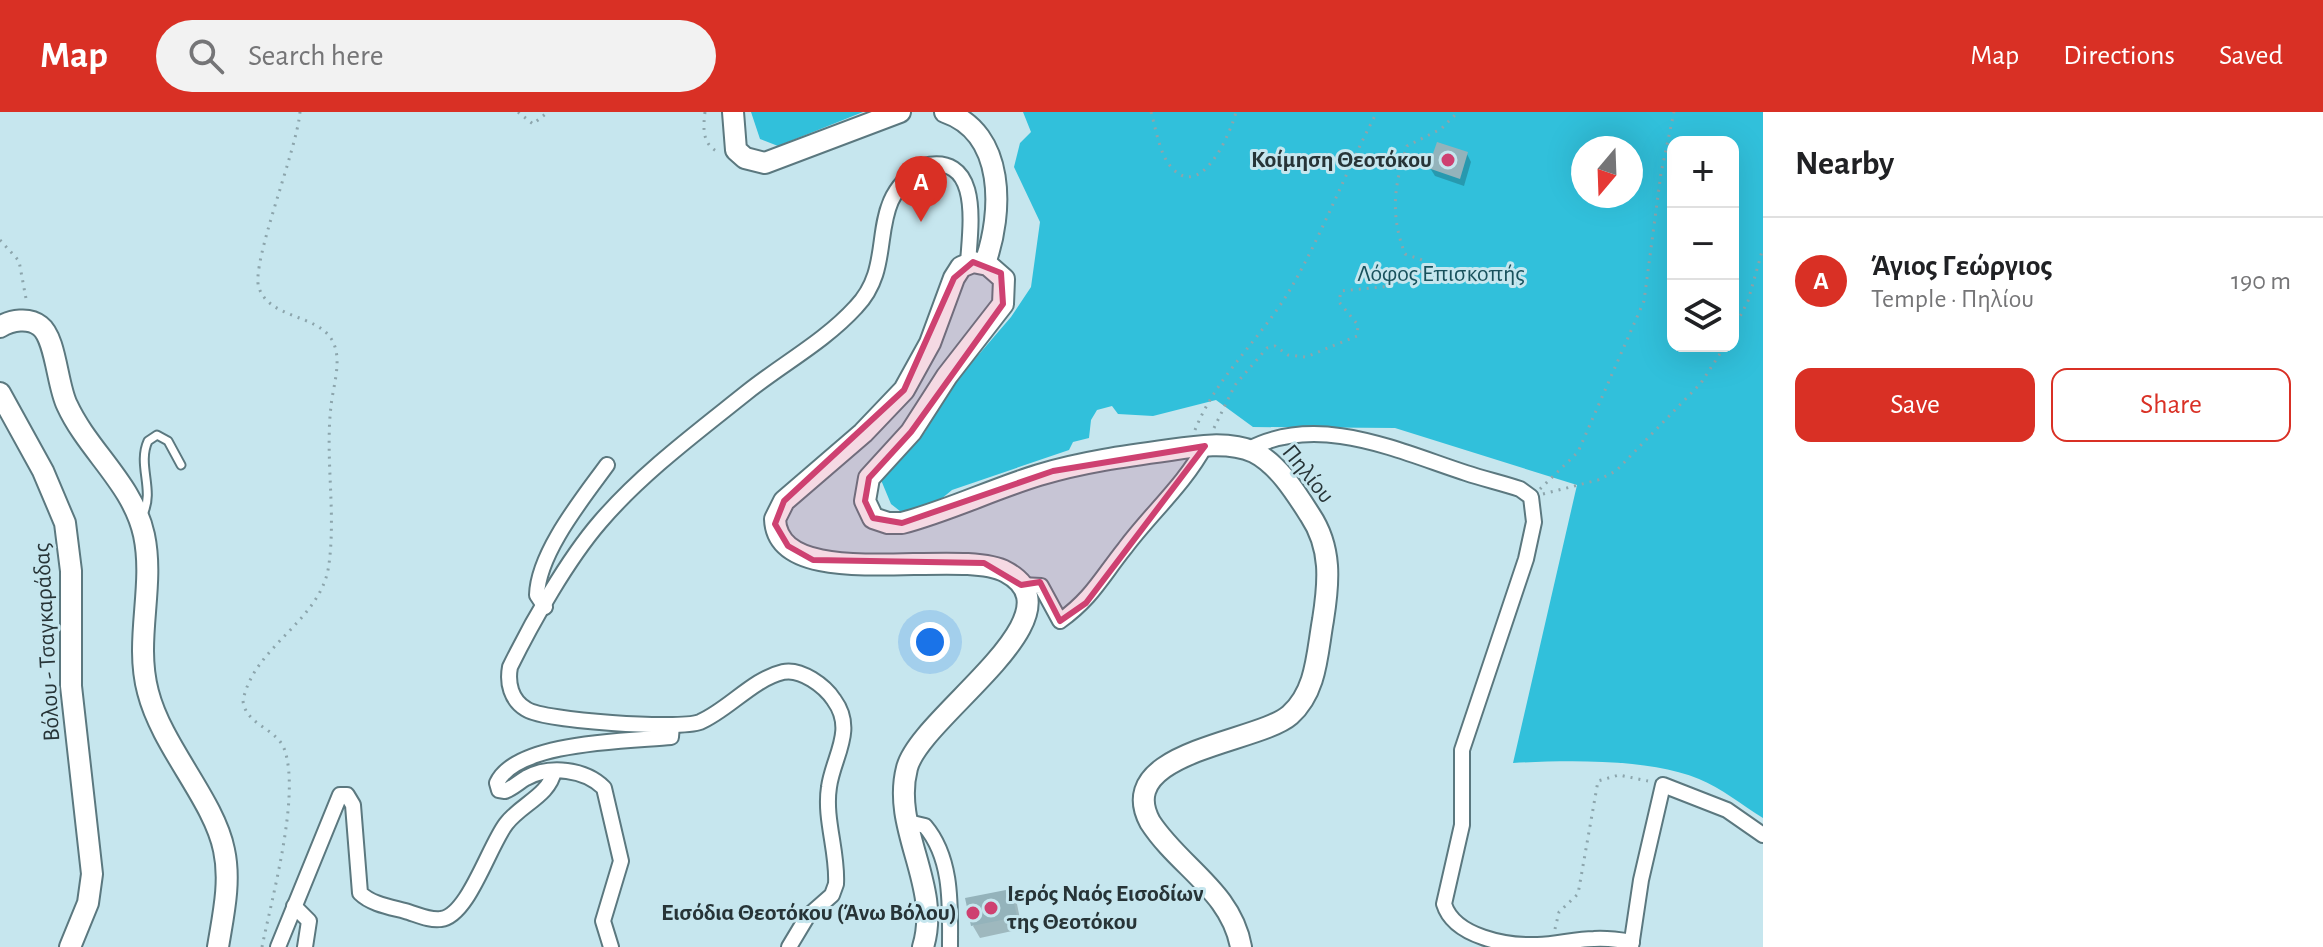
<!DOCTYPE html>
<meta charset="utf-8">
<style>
body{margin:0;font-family:"Alegreya Sans",sans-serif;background:#f2f2f2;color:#202124}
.controls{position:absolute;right:24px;top:24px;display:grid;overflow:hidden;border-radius:16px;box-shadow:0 8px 32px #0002}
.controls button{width:72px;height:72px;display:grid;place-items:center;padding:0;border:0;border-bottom:2px solid #e0e0e0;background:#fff;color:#202124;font:40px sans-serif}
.compass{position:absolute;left:1571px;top:24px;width:72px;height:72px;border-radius:50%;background:#fff;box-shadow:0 8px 32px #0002;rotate:199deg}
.you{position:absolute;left:930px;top:530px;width:28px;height:28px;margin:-20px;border:6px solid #fff;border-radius:50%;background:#1a73e8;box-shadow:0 0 0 12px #1a73e833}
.badge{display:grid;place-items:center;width:52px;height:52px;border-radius:50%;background:#d93025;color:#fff;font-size:26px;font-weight:700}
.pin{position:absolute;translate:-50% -66px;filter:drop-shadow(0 2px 4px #0008)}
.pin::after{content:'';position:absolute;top:42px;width:28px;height:24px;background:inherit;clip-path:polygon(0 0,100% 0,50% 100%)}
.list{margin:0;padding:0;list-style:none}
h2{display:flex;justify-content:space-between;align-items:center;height:104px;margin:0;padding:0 32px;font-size:34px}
h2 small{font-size:26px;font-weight:400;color:#757577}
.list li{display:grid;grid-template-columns:52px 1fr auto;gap:24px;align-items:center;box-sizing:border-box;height:128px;padding:0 32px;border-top:2px solid #e0e0e0}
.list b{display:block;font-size:30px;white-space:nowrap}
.list p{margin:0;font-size:26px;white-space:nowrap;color:#757577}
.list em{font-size:26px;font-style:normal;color:#757577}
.actions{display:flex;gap:16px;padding:24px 32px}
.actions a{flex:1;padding:18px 0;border:2px solid #d93025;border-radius:16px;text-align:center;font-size:28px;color:#d93025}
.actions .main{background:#d93025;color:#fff}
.icon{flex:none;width:44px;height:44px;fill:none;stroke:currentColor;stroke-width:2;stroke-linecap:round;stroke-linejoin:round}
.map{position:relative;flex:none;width:1763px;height:835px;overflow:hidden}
header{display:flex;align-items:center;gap:48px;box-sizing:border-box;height:112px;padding:0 40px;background:#d93025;color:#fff}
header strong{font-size:38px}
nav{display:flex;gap:44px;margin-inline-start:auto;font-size:28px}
.search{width:560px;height:72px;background:#f2f2f2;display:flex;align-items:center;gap:20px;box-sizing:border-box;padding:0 28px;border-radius:44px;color:#757577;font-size:30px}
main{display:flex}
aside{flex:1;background:#fff}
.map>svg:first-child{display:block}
</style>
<header>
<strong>Map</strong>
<div class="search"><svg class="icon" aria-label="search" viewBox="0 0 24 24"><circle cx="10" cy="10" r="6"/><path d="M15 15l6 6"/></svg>Search here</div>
<nav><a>Map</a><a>Directions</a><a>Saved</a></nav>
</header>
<main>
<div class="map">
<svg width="1763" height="835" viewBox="0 0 1763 835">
<rect width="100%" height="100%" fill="#c6e6ee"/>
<g fill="#31c0db" fill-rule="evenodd">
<path d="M751 0H863L778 34 760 27Z"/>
<path d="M1023 0H1763V706C1742 693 1721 676 1699 667 1649 646 1566 648 1513 651L1577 373 1395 316 1253 315 1216 288 1153 304 1118 302 1112 294 1097 298 1091 308 1089 326 1073 330 1069 338 952 378 935 392 905 403 891 392 881 368 925 320 950 276 1011 205 1031 175 1040 110 1014 55 1020 31 1031 20ZM1673 30H1733V234H1673ZM1583 36H1631V84H1583Z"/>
</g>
<g fill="#0003">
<path d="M1467 42 1471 50 1464 74 1435 64 1430 56Z"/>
<path d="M1010 779 1017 792 1022 817 980 826 973 814Z"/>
</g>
<g fill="#94b3bb">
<path d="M1437 30 1468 40 1460 67 1428 56Z"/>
<path d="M1011 777 1017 805 971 814 965 786Z"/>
</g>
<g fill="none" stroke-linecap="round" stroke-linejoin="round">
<defs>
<path id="service" d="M143 402C155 378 137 353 148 329L157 323 168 329 181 353"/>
<g id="minor">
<path d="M1247 338C1318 300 1398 339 1466 361 1484 367 1502 371 1520 377L1531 385 1534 410 1526 447 1462 638V713L1444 792C1454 825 1507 834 1537 833 1556 833 1575 827 1594 827 1607 826 1620 828 1632 830"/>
<path d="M1021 473 1041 474 1060 509C1092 486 1101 466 1125 436 1151 401 1184 373 1205 334"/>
<path d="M545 495 537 483C538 441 583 386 607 353"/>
<path d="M908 710 925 714C953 747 950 795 950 835"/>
<path d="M294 794 309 809 305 835"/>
<path d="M278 835 340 683H347L353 693 360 781C371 792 390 795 405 799 416 802 430 809 441 807 468 804 489 734 506 712 521 692 549 684 554 659"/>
<path d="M611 835 603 809 621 749 604 676C585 657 550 653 526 666 519 670 513 676 505 679L499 678 497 671C516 629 630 629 671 625L672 613"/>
<path d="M789 835 807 805 832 783 836 772C838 740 824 707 829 675 833 645 856 618 834 588 825 574 801 556 783 560 753 567 728 598 700 610 680 618 543 609 526 597 511 588 507 571 510 555 532 510 568 447 600 410 641 362 696 321 746 281 782 252 824 230 856 195 900 149 861 92 923 54 983 40 970 117 968 151"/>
<path d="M1631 835 1641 768 1663 673 1727 698 1763 723"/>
</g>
<g id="secondary">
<path d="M733 0 736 38 745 46 765 51 900 0"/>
<path d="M945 0C1006 21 1003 101 985 151"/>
<path d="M0 215C11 208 29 205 40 214 56 226 57 273 67 293 88 339 133 372 144 423 155 475 134 528 148 580 162 635 214 688 224 738 231 770 223 804 218 835"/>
<path d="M0 281 43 359 65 411 71 459V574L92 762 88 791 70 835"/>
<path d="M923 835C942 773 891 717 907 656 920 604 1086 503 1006 460 959 434 778 484 775 407L784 389 863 321 904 278 930 231 954 166 961 155 973 150 988 153 1004 167 1003 192 947 264 911 320 869 366 865 389 873 406 888 411H902C948 399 993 377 1039 363 1082 350 1126 344 1170 338 1196 334 1229 329 1254 340 1278 352 1296 381 1310 403 1332 436 1329 470 1323 508 1317 541 1317 579 1290 603 1258 631 1112 639 1150 710 1179 755 1231 779 1241 835"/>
</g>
</defs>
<use href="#service" stroke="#5b787f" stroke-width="11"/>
<use href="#minor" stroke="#5b787f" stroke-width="18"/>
<use href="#secondary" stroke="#5b787f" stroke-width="24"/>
<g stroke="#8ca5ac" stroke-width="3" stroke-dasharray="2 6" stroke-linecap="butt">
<path d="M518 0 533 12 548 0"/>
<path d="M705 0C703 17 702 33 720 41"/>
<path d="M1151 0C1156 17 1160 46 1174 58 1203 86 1231 20 1236 0"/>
<path d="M0 128 19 149 27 192"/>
<path d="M1733 218 1748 189 1763 136"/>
<path d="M1214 316 1235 273 1267 236 1275 234 1288 243 1306 245 1357 224 1358 213 1339 190 1341 179 1391 174 1421 159 1425 149 1405 142C1390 103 1394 73 1407 34L1441 17 1458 0"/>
<path d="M1195 318C1217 263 1262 226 1291 176 1324 119 1346 58 1377 0"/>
<path d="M1540 377 1578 340 1644 189 1661 61 1674 0"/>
<path d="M1543 382 1598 368 1616 359 1701 271 1725 234"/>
<path d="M1555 817 1559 800 1578 782 1598 669 1619 663 1648 669"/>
<path d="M262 835C272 785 300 686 285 639 278 616 246 614 243 589 253 534 322 509 329 452 336 399 325 346 331 294 333 274 343 247 332 228 317 202 270 207 259 176 250 153 297 38 300 0"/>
</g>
<use href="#service" stroke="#fff" stroke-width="7"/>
<use href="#minor" stroke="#fff" stroke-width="14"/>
<use href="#secondary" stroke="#fff" stroke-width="20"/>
</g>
<path fill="#ce4171" fill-opacity="0.2" stroke="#ce4171" stroke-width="6" stroke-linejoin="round" d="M973 150 1001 161 1003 192 911 320 869 366 865 389 873 406 902 411 1053 359 1205 334 1086 491 1060 509 1040 470 1021 473 984 451 813 448 788 434 775 412 784 389 904 278 954 166Z"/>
<g fill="#ce4171" stroke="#c6e6ee" stroke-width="3">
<circle cx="1448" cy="48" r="8"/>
<circle cx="991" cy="796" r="8"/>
<circle cx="973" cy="801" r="8"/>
</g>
<g text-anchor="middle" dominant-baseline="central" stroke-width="6" stroke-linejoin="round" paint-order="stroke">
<g font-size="24" font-weight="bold" fill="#273437" stroke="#c6e6ee" text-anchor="end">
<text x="1432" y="48">Κοίμηση Θεοτόκου</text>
<text x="1007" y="782" text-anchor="start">Ιερός Ναός Εισοδίων<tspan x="1007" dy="28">της Θεοτόκου</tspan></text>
<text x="957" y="801">Εισόδια Θεοτόκου (Άνω Βόλου)</text>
</g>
<g font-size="24" fill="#18515c" stroke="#c6e6ee">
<text x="1441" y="162">Λόφος Επισκοπής</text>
</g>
<g font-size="24" fill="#273437" stroke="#c6e6ee">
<text transform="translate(1308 362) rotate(51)">Πηλίου</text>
<text transform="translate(47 530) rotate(-93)">Βόλου - Τσαγκαράδας</text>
</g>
</g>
</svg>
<div class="controls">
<button>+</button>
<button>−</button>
<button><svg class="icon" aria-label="layers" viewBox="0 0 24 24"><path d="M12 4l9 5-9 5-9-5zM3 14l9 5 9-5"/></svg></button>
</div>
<svg class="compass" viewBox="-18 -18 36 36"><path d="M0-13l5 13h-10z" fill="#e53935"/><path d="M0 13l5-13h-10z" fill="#757577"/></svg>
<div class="you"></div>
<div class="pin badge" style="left:921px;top:110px">A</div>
</div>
<aside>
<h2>Nearby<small></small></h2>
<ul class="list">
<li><span class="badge">A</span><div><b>Άγιος Γεώργιος</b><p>Temple · Πηλίου</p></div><em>190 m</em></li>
</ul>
<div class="actions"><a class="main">Save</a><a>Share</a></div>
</aside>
</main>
